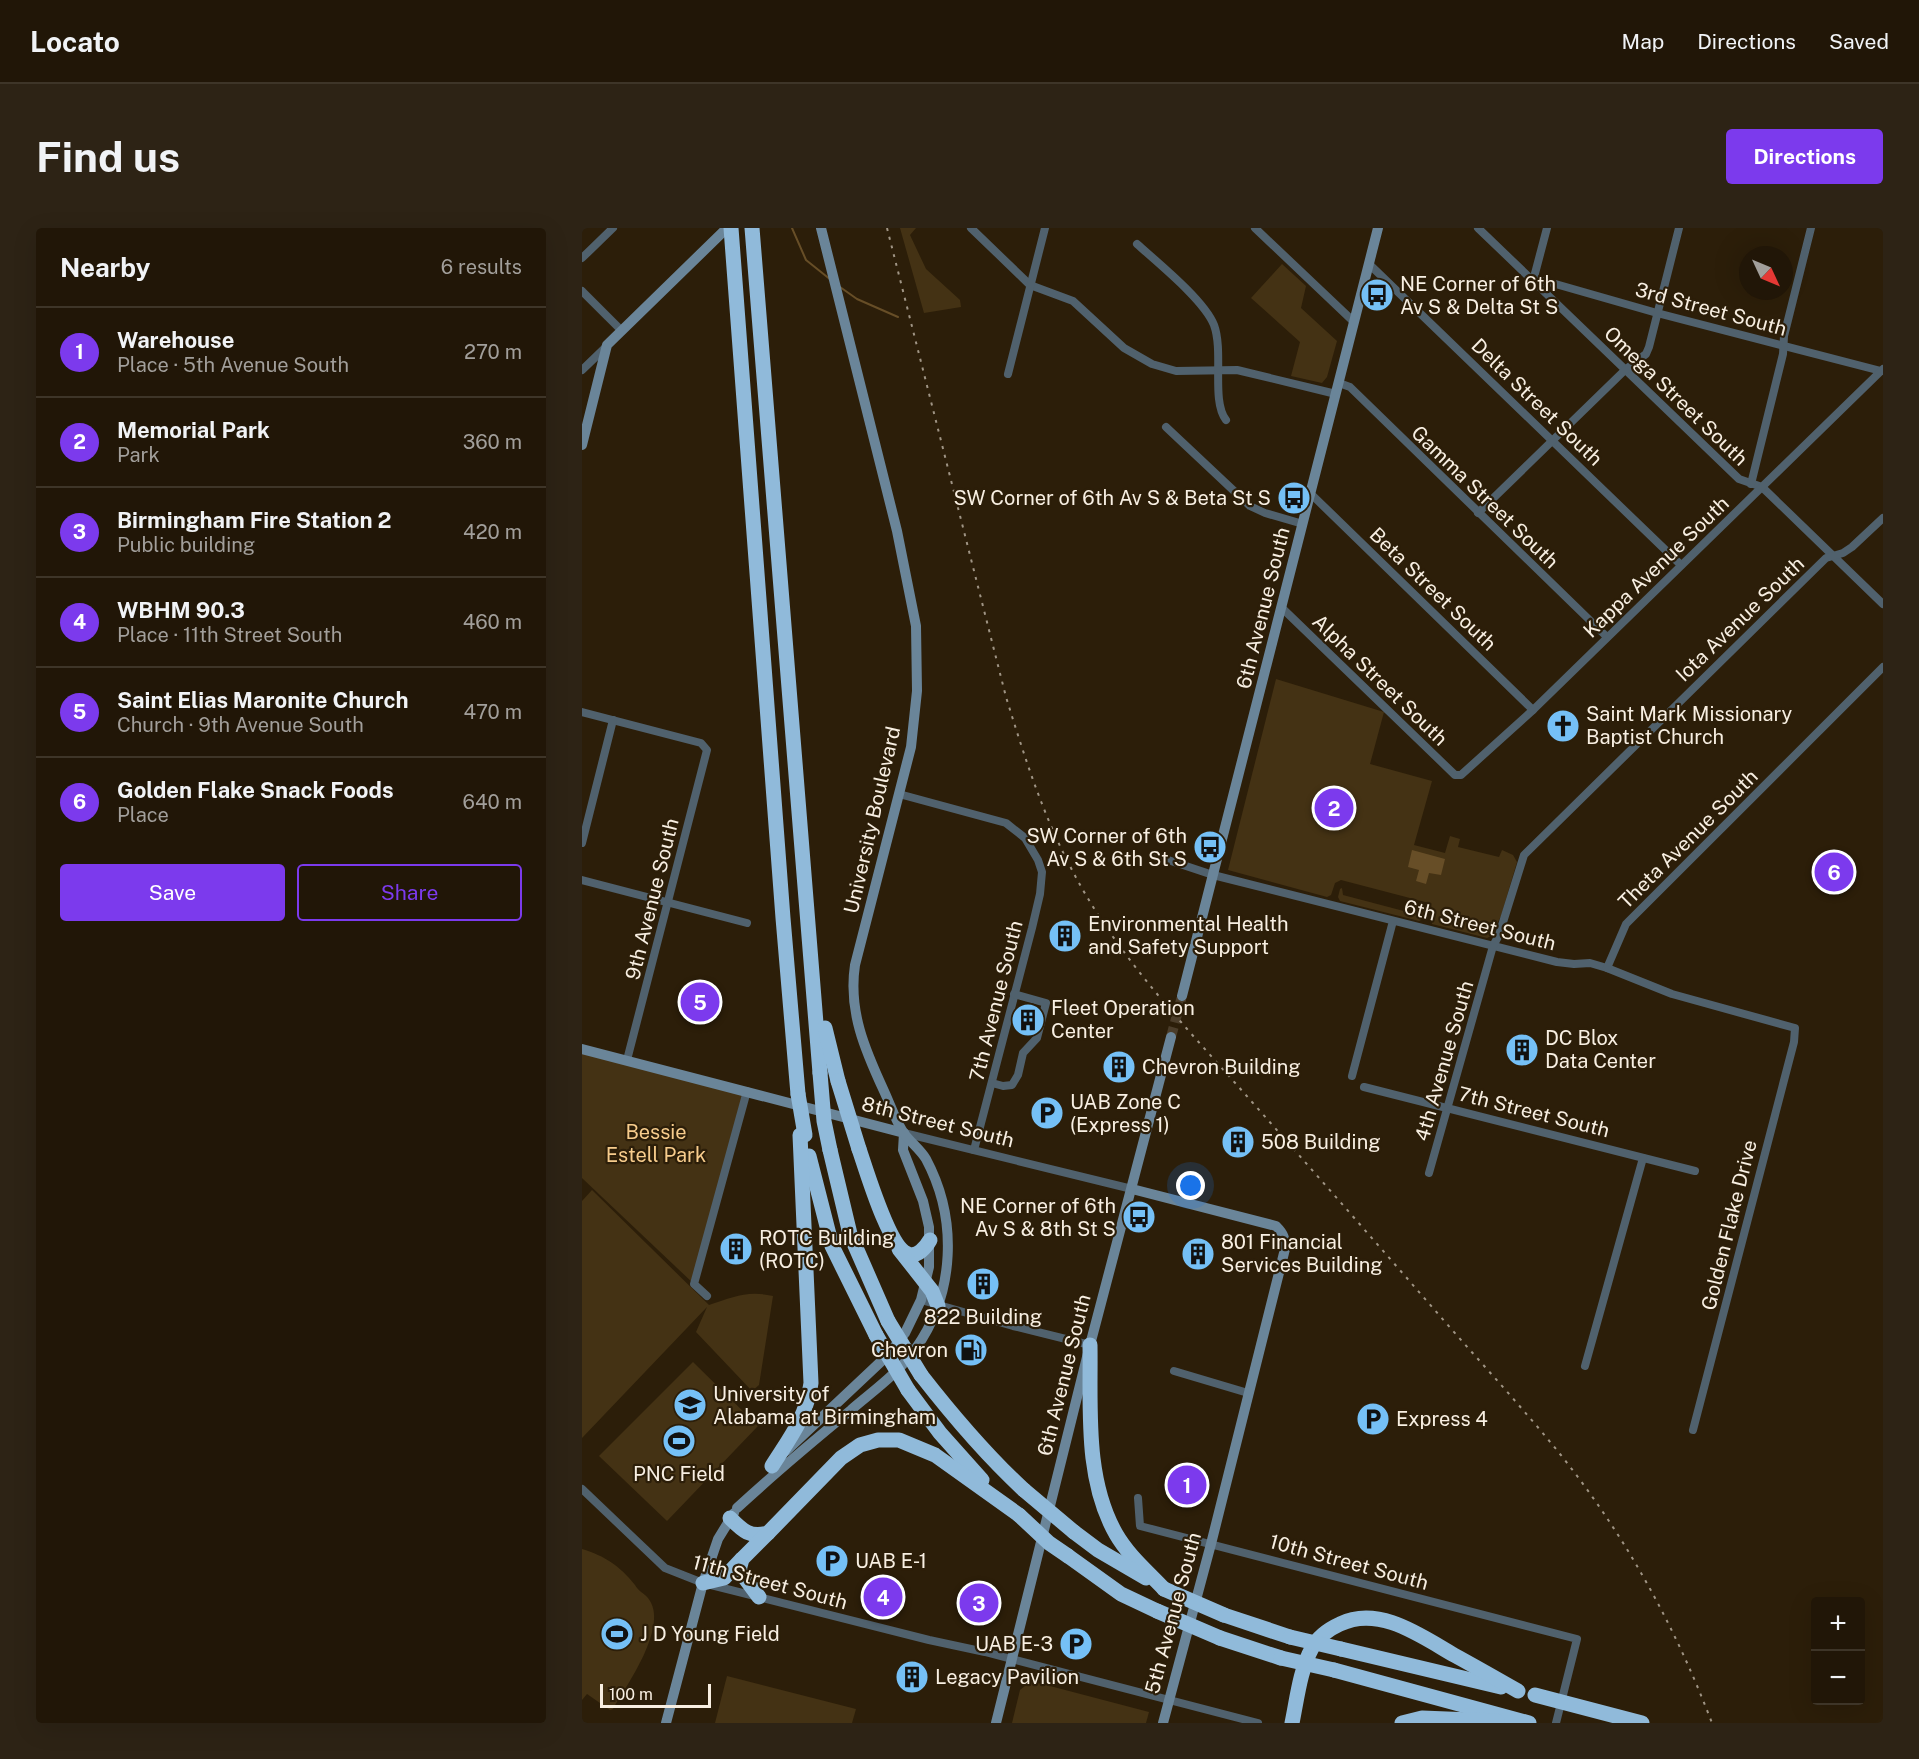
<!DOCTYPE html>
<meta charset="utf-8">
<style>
body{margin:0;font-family:"Public Sans",sans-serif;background:#2d2315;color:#f1f3f6}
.controls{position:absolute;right:18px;bottom:18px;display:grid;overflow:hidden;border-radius:6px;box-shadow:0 6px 24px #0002}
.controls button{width:54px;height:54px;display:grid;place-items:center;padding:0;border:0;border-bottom:2px solid #3e3528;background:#211607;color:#f1f3f6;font:30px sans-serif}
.compass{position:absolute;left:1157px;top:18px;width:54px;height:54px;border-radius:50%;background:#211607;box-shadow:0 6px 24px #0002;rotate:134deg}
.scale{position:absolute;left:18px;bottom:15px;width:111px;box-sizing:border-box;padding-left:6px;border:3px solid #f8efe2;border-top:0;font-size:16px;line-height:21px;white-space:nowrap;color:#f8efe2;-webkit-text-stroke:4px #2c1e09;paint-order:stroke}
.you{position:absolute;left:609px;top:958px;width:21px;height:21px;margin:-15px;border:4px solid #fff;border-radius:50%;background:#1a73e8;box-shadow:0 0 0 9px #1a73e833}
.badge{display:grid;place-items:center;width:39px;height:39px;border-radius:50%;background:#7c3aed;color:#fff;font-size:20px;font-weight:700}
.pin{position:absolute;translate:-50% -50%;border:3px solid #fff;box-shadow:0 2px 6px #0006}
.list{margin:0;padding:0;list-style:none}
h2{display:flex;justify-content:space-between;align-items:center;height:78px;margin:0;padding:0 24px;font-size:26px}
h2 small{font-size:20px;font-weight:400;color:#a29f9b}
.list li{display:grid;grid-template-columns:39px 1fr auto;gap:18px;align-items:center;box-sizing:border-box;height:90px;padding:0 24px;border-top:2px solid #3e3528}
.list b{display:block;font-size:22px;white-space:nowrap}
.list p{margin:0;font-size:20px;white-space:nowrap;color:#a29f9b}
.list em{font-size:20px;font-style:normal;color:#a29f9b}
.actions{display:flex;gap:12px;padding:18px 24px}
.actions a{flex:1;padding:14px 0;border:2px solid #7c3aed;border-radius:6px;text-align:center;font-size:21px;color:#7c3aed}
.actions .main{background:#7c3aed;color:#fff}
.map{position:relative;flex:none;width:1301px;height:1495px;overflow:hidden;border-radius:6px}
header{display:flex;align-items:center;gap:36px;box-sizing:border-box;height:84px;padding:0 30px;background:#211607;border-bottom:2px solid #3e3528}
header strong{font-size:28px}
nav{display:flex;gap:33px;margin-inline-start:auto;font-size:21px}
.intro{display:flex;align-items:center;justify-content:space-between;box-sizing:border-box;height:144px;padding:0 36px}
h1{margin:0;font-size:42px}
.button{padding:15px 27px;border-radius:6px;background:#7c3aed;color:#fff;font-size:21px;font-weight:700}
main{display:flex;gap:36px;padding:0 36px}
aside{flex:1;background:#211607;border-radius:6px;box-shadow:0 6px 24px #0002}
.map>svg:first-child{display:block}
</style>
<header>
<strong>Locato</strong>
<nav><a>Map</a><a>Directions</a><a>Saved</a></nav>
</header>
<div class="intro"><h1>Find us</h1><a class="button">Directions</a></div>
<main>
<aside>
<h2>Nearby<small>6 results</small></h2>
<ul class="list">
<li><span class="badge">1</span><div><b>Warehouse</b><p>Place · 5th Avenue South</p></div><em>270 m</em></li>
<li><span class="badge">2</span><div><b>Memorial Park</b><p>Park</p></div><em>360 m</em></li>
<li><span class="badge">3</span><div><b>Birmingham Fire Station 2</b><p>Public building</p></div><em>420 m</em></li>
<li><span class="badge">4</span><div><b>WBHM 90.3</b><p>Place · 11th Street South</p></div><em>460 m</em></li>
<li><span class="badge">5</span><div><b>Saint Elias Maronite Church</b><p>Church · 9th Avenue South</p></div><em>470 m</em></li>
<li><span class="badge">6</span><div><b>Golden Flake Snack Foods</b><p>Place</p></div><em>640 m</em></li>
</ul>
<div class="actions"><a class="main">Save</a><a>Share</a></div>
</aside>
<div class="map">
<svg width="1301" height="1495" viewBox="0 0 1301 1495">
<rect width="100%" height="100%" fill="#2c1e09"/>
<g fill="#443214">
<path d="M318 0H334L328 7 344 41 378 72 379 79 342 85Z"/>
<path d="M700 36 724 58 719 80 755 113 745 149 740 155 709 148 718 114 669 70Z"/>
<path d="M694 451 802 484 788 536 850 553 832 617 863 625 868 608 878 611 876 619 917 629 920 622 931 627 935 634 919 688 909 708 905 710 850 696 851 681 847 675 759 652 753 655 749 667 745 669 646 642Z"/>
<path d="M760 660 761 667 837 687 839 682 842 681 844 684 843 690 837 693 758 673 756 669 758 661Z"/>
<path d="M0 821 165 863 112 1056 0 950Z"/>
<path d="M10 962 127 1077C152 1069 165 1062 191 1068L177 1157 170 1163 114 1104 125 1079 0 1210V973Z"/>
<path d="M111 1134 176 1198 85 1293 17 1228Z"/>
<path d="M0 1321C23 1328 38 1338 53 1357 56 1363 62 1365 66 1370 88 1397 45 1457 31 1481L28 1482 5 1466 0 1472Z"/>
<path d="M145 1448 274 1481 270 1495H133Z"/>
<path d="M449 1453 567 1484 564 1495H430L438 1462Z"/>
</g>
<path fill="#674e27" d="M830 622 863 631 859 647 847 645 844 656 834 653 837 642 826 639Z"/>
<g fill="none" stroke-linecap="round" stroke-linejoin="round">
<g stroke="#674e27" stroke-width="2">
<path d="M210 0 224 32 249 52"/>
<path d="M258 59 275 71 316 89"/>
</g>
<path stroke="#4b3d2a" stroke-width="10" stroke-dasharray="10 5" stroke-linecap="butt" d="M589 809 600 768"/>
<g stroke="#50616d" stroke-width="8">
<path d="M389 0 448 57 491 73 542 120 570 136 594 143 655 142 754 166"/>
<path d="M673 0 772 94"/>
<path d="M896 0 1157 251 1180 259 1301 376"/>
<path d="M965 0 951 53H963L1075 85 1299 143"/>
<path d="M555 16C576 35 622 72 632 97 642 124 629 173 644 192"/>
<path d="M0 30 31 0"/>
<path d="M787 36 1099 337"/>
<path d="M0 63 40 103"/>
<path d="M0 142 25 118"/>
<path d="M426 146 463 0"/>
<path d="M757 155 768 159 1025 409"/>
<path d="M584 199 668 278 683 285 721 296"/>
<path d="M1169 256 1201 126 1202 108 1229 0"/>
<path d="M728 265 951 482"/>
<path d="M896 285 1043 142 1064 126 1067 119 1097 0"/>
<path d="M700 380 873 547H879L951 482 1301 141"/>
<path d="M0 484 119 515 125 522 45 832"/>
<path d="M317 566 424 595 443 610 456 632 460 644 458 666 450 700 392 922"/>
<path d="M0 615 31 492"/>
<path d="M574 628 631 647 975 734 992 736 1008 735 1025 740 1090 766 1213 800 1212 814 1111 1202"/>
<path d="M0 652 165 695"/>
<path d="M1025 740 1044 696 1301 439"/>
<path d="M770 848 811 693"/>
<path d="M410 855 421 858 430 857 436 847 441 825 455 810 464 775 432 766"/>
<path d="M782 859 1113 943"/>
<path d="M322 905 550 961"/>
<path d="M847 945 911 718 917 707 942 627 1244 330 1261 325 1270 319 1301 290"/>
<path d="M125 1068 112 1056 165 863"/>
<path d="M339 1072 431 1098 508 1117"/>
<path d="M1003 1138 1061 930"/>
<path d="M592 1143 666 1165"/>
<path d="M0 1261 83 1340 121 1355 347 1412 403 1424 676 1495"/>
<path d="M556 1270 558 1298 995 1411 974 1495"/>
</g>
<g stroke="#6a8599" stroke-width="10">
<path d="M0 217 25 117 145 0"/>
<path d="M600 768 796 0"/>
<path d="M0 821 322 905"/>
<path d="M550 961 694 998C702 1006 703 1010 703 1021L629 1316 581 1495"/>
<path d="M204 1223 307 1126 323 1105 339 1072 347 1039V999L341 973 321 922 322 905"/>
<path d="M155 1280C192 1246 230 1214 269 1182 291 1163 317 1145 334 1120 373 1065 376 991 344 931 338 921 328 914 321 904 313 891 308 876 302 863 283 822 266 783 273 737L329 519 335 463 334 398 315 303 239 0"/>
<path d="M84 1495 121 1355 136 1311 152 1285"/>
<path d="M414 1495 508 1117 589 809"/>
</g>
<g stroke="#90bada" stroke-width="15">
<path d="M149 0 201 690 216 866"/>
<path d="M170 0 238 845"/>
<path d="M243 800 256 853"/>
<path d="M277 921C284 941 307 1020 326 1026 335 1030 344 1019 348 1012"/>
<path d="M248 922 268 1006 306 1093"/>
<path d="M227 928 250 1018 294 1107"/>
<path d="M317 1021 350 1063 356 1078"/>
<path d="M508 1117C509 1178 502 1250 534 1306 546 1327 565 1343 582 1361"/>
<path d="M339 1147C371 1188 404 1227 442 1262"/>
<path d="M326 1162 358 1205 400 1252"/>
<path d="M190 1238C209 1208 224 1190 229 1155L218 907"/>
<path d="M148 1290C161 1303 168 1310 186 1305L259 1230 278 1217 296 1212H317L353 1227 437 1287"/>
<path d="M492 1304 516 1322 564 1350"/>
<path d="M486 1328 539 1366 575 1383"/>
<path d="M121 1355 142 1350 160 1331"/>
<path d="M177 1369 157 1342 160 1331 186 1305"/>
<path d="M642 1387 708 1409"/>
<path d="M638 1410 699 1430"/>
<path d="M759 1421 919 1459"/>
<path d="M752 1442 947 1495"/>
<path d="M710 1495C715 1471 718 1442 730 1420 736 1409 747 1401 758 1396 797 1377 839 1408 872 1427 894 1439 915 1451 936 1463"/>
<path d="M820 1495 840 1490 915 1493"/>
</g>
<path stroke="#a09585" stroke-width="2" stroke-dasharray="3 6" stroke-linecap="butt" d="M305 0 424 469C442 527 460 585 489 640 534 728 605 800 670 874 733 945 796 1017 858 1088 898 1134 940 1179 978 1226 1043 1307 1093 1398 1130 1495"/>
<g stroke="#90bada" stroke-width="15">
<path d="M238 845 242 893 248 922"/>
<path d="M256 853 277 921"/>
<path d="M216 866 223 907"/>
<path d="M306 1093 339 1147"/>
<path d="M294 1107 326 1162"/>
<path d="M442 1262 492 1304"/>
<path d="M437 1287 467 1315 486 1328"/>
<path d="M582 1361 642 1387"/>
<path d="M575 1383 638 1410"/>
<path d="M708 1409 759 1421"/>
<path d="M699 1430 752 1442"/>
<path d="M953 1467 1060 1495"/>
</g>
</g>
<defs>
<symbol id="bus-disc" viewBox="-11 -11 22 22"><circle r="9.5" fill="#75c0f6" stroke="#2c1e09"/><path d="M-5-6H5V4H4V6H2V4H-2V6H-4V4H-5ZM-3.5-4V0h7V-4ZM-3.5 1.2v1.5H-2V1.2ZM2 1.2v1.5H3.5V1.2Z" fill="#111"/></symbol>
<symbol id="church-disc" viewBox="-11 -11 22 22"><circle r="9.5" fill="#75c0f6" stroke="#2c1e09"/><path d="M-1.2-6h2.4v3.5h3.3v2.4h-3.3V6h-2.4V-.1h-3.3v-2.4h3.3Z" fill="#111"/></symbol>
<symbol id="building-disc" viewBox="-11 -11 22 22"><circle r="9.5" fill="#75c0f6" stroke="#2c1e09"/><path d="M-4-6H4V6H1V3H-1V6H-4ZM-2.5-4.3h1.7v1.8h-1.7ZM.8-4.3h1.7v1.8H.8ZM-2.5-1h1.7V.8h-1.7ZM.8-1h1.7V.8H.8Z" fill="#111"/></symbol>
<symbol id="parking-disc" viewBox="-11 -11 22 22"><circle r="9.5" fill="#75c0f6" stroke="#2c1e09"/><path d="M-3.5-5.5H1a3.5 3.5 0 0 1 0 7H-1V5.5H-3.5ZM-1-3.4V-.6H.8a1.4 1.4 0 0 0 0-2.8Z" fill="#111"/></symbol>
<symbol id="fuel-disc" viewBox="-11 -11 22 22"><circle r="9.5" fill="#75c0f6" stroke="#2c1e09"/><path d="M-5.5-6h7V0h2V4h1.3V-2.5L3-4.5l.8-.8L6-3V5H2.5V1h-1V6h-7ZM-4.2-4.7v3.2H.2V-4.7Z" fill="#111"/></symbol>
<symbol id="university-disc" viewBox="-11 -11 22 22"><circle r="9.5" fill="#75c0f6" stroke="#2c1e09"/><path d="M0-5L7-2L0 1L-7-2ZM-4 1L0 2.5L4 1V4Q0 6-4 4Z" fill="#111"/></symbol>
<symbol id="stadium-disc" viewBox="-11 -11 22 22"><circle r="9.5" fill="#75c0f6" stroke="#2c1e09"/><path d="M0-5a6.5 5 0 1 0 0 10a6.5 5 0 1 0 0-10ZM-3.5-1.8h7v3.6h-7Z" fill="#111"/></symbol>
</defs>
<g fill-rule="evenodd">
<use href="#bus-disc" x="776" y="48" width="38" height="38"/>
<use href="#bus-disc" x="693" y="251" width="38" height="38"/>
<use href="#church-disc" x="962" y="479" width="38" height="38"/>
<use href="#bus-disc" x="609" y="600" width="38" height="38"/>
<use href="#building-disc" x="464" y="689" width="38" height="38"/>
<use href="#building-disc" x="427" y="773" width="38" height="38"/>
<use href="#building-disc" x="921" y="803" width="38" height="38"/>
<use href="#building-disc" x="518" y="820" width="38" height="38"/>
<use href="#parking-disc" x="446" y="866" width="38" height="38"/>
<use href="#building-disc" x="637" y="895" width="38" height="38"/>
<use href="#bus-disc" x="538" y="970" width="38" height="38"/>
<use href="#building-disc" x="135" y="1002" width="38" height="38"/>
<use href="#building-disc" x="597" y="1007" width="38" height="38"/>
<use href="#building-disc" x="382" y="1037" width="38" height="38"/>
<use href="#fuel-disc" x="370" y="1103" width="38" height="38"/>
<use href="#university-disc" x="89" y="1158" width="38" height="38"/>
<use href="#parking-disc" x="772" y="1172" width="38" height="38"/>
<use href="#stadium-disc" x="78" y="1194" width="38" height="38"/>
<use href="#parking-disc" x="231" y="1314" width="38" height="38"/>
<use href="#stadium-disc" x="16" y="1387" width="38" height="38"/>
<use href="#parking-disc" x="475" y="1397" width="38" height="38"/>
<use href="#building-disc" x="311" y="1430" width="38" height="38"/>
</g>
<g text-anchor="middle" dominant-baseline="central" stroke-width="4.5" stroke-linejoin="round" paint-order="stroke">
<g font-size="20" fill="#f8efe2" stroke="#2c1e09" text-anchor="start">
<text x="818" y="56">NE Corner of 6th<tspan x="818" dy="23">Av S &amp; Delta St S</tspan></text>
<text x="689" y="270" text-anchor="end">SW Corner of 6th Av S &amp; Beta St S</text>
<text x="1004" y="486">Saint Mark Missionary<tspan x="1004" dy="23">Baptist Church</tspan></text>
<text x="605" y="608" text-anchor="end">SW Corner of 6th<tspan x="605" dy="23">Av S &amp; 6th St S</tspan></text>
<text x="506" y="696">Environmental Health<tspan x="506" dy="23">and Safety Support</tspan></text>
<text x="469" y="780">Fleet Operation<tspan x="469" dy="23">Center</tspan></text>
<text x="963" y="810">DC Blox<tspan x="963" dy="23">Data Center</tspan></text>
<text x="560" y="839">Chevron Building</text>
<text x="488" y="874">UAB Zone C<tspan x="488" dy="23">(Express 1)</tspan></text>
<text x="679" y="914">508 Building</text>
<text x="534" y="978" text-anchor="end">NE Corner of 6th<tspan x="534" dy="23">Av S &amp; 8th St S</tspan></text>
<text x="177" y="1010">ROTC Building<tspan x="177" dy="23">(ROTC)</tspan></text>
<text x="639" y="1014">801 Financial<tspan x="639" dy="23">Services Building</tspan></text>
<text x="401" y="1089" text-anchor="middle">822 Building</text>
<text x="366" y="1122" text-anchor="end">Chevron</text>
<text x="131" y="1166">University of<tspan x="131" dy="23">Alabama at Birmingham</tspan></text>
<text x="814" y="1191">Express 4</text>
<text x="97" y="1246" text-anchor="middle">PNC Field</text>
<text x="273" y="1333">UAB E-1</text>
<text x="58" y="1406">J D Young Field</text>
<text x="471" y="1416" text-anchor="end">UAB E-3</text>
<text x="353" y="1449">Legacy Pavilion</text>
</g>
<g font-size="20" fill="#f8efe2" stroke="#2c1e09">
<text transform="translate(1129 81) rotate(15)">3rd Street South</text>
<text transform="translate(1094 168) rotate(44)">Omega Street South</text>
<text transform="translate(955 174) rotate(44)">Delta Street South</text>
<text transform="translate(903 269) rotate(44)">Gamma Street South</text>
<text transform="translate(1074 339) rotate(-44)">Kappa Avenue South</text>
<text transform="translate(851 361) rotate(44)">Beta Street South</text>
<text transform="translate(681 380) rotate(-76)">6th Avenue South</text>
<text transform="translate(1158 391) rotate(-44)">Iota Avenue South</text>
<text transform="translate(798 452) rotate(44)">Alpha Street South</text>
<text transform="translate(290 592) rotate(-77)">University Boulevard</text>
<text transform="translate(1106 611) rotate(-45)">Theta Avenue South</text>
<text transform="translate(70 671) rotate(-76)">9th Avenue South</text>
<text transform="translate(898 697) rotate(14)">6th Street South</text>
<text transform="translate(414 773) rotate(-76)">7th Avenue South</text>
<text transform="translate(862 833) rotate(-74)">4th Avenue South</text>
<text transform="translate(952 884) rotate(14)">7th Street South</text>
<text transform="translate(356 894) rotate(14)">8th Street South</text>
<text transform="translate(1147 997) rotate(-76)">Golden Flake Drive</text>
<text transform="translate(482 1147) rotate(-76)">6th Avenue South</text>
<text transform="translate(767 1334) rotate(15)">10th Street South</text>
<text transform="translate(188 1354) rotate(15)">11th Street South</text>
<text transform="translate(591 1385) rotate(-75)">5th Avenue South</text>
</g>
<g font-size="20" fill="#f7cc8c" stroke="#2c1e09">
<text x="74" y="904">Bessie<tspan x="74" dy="23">Estell Park</tspan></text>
</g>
</g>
</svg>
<div class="controls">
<button>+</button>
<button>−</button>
</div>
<svg class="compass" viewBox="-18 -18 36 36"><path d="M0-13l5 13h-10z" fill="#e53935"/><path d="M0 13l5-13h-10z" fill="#a29f9b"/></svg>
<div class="scale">100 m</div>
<div class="you"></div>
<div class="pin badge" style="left:605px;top:1257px">1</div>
<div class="pin badge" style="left:752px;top:580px">2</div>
<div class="pin badge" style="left:397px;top:1375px">3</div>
<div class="pin badge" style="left:301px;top:1369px">4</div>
<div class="pin badge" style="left:118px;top:774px">5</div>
<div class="pin badge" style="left:1252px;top:644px">6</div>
</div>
</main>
